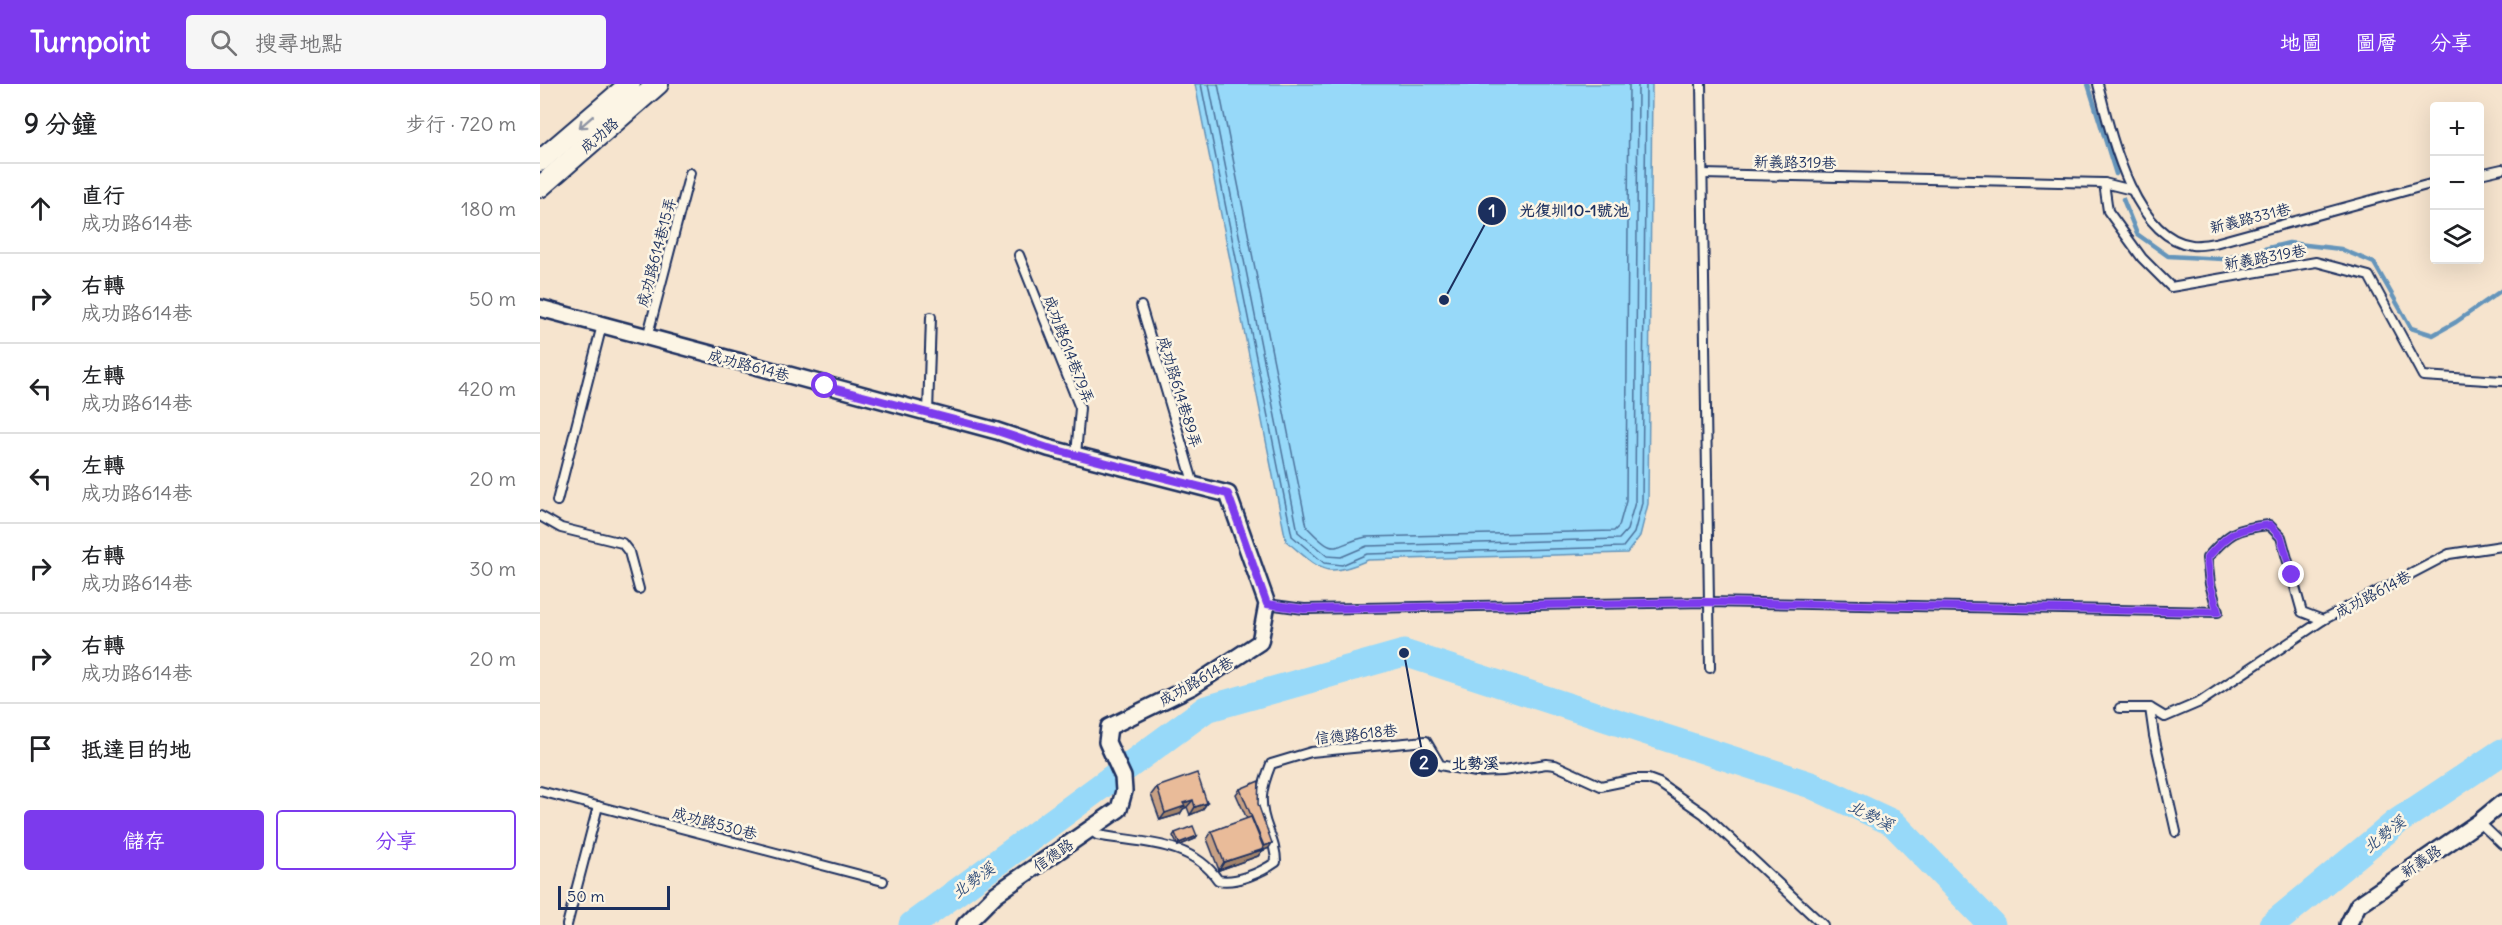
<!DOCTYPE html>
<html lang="zh-TW">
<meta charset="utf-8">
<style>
body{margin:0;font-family:Delius,"LXGW WenKai TC",sans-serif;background:#f6f6f6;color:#202124}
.controls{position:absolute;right:18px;top:18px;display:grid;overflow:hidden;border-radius:6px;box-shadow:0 6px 24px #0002}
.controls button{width:54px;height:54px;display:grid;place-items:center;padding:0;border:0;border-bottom:2px solid #e0e0e0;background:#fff;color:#202124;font:30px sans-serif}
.scale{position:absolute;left:18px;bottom:15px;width:112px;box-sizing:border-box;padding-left:6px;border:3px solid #1b2f5e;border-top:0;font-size:16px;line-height:21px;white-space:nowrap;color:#1b2f5e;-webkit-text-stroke:4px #fcf5e5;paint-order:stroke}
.stop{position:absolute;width:18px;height:18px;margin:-14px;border:4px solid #7c3aed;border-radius:50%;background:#fff}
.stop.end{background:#7c3aed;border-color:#fff;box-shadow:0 2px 6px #0008}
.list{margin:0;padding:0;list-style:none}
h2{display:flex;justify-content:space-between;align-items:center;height:78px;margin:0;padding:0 24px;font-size:26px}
h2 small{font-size:20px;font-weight:400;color:#757577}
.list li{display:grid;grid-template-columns:39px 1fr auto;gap:18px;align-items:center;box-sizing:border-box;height:90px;padding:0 24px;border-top:2px solid #e0e0e0}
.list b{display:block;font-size:22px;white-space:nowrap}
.list p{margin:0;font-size:20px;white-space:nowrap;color:#757577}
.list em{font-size:20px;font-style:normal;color:#757577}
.actions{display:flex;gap:12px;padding:18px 24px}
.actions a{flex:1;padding:14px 0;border:2px solid #7c3aed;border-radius:6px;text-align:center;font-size:21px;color:#7c3aed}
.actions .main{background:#7c3aed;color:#fff}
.icon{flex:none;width:33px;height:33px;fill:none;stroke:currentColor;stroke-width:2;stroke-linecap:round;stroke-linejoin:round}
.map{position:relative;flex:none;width:1962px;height:841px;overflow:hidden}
header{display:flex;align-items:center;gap:36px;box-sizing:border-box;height:84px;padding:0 30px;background:#7c3aed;color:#fff}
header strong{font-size:28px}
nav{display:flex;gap:33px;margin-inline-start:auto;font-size:21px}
.search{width:420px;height:54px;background:#f6f6f6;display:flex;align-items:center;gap:15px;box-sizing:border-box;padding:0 21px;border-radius:6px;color:#757577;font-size:22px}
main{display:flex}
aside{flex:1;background:#fff}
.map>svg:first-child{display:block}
</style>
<header>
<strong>Turnpoint</strong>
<div class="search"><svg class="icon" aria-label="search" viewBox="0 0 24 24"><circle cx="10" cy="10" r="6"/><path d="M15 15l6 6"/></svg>搜尋地點</div>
<nav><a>地圖</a><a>圖層</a><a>分享</a></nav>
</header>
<main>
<aside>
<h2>9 分鐘<small>步行 · 720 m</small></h2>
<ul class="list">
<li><svg class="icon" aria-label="ahead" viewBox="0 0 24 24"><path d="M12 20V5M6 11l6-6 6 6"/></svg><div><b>直行</b><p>成功路614巷</p></div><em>180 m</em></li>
<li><svg class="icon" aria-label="right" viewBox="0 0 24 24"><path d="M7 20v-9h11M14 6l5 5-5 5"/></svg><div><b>右轉</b><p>成功路614巷</p></div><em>50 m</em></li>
<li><svg class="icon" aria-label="left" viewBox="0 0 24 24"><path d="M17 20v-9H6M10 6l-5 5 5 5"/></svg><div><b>左轉</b><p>成功路614巷</p></div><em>420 m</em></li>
<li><svg class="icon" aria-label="left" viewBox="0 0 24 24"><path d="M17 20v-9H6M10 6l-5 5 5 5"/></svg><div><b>左轉</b><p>成功路614巷</p></div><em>20 m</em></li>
<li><svg class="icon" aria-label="right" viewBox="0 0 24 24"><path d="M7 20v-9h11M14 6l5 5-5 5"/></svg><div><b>右轉</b><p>成功路614巷</p></div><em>30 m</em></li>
<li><svg class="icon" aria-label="right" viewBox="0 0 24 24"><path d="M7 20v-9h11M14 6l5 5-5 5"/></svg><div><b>右轉</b><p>成功路614巷</p></div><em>20 m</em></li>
<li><svg class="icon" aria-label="arrive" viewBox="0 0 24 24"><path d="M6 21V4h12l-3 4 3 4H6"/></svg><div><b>抵達目的地</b></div></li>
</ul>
<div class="actions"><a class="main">儲存</a><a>分享</a></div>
</aside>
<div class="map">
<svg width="1962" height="841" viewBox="0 0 1962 841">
<rect width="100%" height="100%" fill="#f6e4ce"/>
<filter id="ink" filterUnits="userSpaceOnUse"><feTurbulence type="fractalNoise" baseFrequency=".0167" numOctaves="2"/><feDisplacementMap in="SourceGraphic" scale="12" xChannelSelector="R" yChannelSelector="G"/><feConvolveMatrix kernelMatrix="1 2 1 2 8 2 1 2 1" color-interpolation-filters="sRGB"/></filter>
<g filter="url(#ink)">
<path fill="#97d9f9" stroke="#6595bb" stroke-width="1.5" d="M655 0H1112L1108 420 1100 452 1087 469 828 476C783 496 781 485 746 457Z"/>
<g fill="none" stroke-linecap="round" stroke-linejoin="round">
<g stroke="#4d739c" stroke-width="1.5">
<path d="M661 0 752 452 784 479 802 481 827 470 1083 463 1094 449 1102 419 1106 0"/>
<path d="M669 0 758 448 787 472 801 473 827 462 1079 455 1087 446 1095 418 1098 0"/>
<path d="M678 0 767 443C798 476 792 460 826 453L1074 447 1079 442 1086 417 1089 0"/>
</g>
<g stroke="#6595bb" stroke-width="4.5">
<path d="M1548 0 1576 90"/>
<path d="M1583 115 1597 150 1628 172 1683 175 1749 159 1801 165 1834 179 1871 244 1893 251 1916 238 1962 206"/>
</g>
<g stroke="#97d9f9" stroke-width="27">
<path d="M372 841 666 625 864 569 1271 701 1353 739 1452 841"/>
<path d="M1732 841 1857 738 1962 668"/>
</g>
<defs>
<g id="service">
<path d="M1161 0 1170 584"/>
<path d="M1558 0C1570 47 1593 154 1652 161 1659 162 1668 160 1675 159L1894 99"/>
<path d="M1163 90 1564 99"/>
<path d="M1940 90 1962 85"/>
<path d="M1592 106 1564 99 1568 127 1602 174 1631 203 1776 178 1829 192 1883 292 1962 297"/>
<path d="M479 171 540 324 536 371"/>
<path d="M601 222 654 401"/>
<path d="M107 254 150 89"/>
<path d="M388 329 391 233"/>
<path d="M17 417 62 241"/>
<path d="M0 432 21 444 82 459 89 468 99 505"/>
<path d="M727 520 764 525 1167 518 1678 528 1670 500 1667 474C1689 449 1696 444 1729 441L1741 453 1762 528 1783 536 1909 470 1962 462"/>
<path d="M1580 624H1610"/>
<path d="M0 707 343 797"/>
<path d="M1939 738 1962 760"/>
<path d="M551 746 557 751C599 759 651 756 678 796 696 800 722 788 736 778 736 766 732 756 728 745 718 719 721 705 731 680L771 668 886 657 900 681 936 688 963 687 1006 680 1015 681 1061 702 1095 695H1108L1119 699 1164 730 1283 841"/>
<path d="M1636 748 1614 652 1610 624 1625 633 1660 618 1783 536"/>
<path d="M27 841 58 722"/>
</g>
<g id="minor">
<path d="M0 224 457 347 508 364 688 410 727 520 720 558 653 602 569 643 567 658 583 693 584 707 579 725 456 810 425 841"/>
<path d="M1808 841 1818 821 1939 738 1962 719"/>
</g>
<g id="tertiary">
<path d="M0 77 90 0"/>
<path d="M0 103 118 0"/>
</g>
</defs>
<use href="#service" stroke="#1b2f5e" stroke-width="12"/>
<use href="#minor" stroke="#1b2f5e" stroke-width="20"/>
<use href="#tertiary" stroke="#1b2f5e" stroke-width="24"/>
<use href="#service" stroke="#fcf5e5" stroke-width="8"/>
<use href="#minor" stroke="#fcf5e5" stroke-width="15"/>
<use href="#tertiary" stroke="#fcf5e5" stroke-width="20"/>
</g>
<g fill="#c8a184" stroke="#1b2f5e" stroke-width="1.5">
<path d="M617 703 667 719 662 726 650 731 647 723 643 725 640 730 620 736 611 711Z"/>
<path d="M700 705 718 720 729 764 722 767 718 772 679 786 667 755 672 747 707 735 696 710Z"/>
<path d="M635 749 655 755 638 762 633 752Z"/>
</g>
<g fill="#a3836b" stroke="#1b2f5e" stroke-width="1.5">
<path d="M653 716 647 723 643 725 640 730 620 736 625 729 643 719Z"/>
<path d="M667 719 662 726 650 731 655 723Z"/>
<path d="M657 752 655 755 638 762 639 759Z"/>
<path d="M732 759 729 764 722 767 718 772 679 786 684 778 722 766 724 762Z"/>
</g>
<g fill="#e9bb99" stroke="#1b2f5e" stroke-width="1.5">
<path d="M657 689 667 719 655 723 653 716 643 719 645 722 625 729 617 703Z"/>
<path d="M719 697 718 720 732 759 724 762 700 705Z"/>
<path d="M711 733 724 765 684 778 672 747Z"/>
<path d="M653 742 657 752 639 759 635 749Z"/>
</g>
<defs><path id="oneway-shaft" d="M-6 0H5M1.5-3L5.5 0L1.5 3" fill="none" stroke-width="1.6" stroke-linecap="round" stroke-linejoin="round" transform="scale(1.5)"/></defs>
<use stroke="#8c92a2" href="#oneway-shaft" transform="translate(46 38) rotate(139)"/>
</g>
<g fill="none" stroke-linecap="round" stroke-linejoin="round" filter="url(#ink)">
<path stroke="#7c3aed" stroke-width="8" d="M285 302 457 347 508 364 688 410 727 520 764 525 1167 518 1678 528 1670 500 1667 474C1689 449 1696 444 1730 441L1741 453 1752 491"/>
</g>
<g text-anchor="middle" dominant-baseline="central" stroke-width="5" stroke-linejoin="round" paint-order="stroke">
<g font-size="15" fill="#1b2f5e" stroke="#fcf5e5">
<text transform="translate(59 51) rotate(-41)">成功路</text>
<text transform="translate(1255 78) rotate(1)">新義路319巷</text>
<text transform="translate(1710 134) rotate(-14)">新義路331巷</text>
<text transform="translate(116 168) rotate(-75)">成功路614巷15弄</text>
<text transform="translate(1725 173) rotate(-10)">新義路319巷</text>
<text transform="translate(529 265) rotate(69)">成功路614巷79弄</text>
<text transform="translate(209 281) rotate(15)">成功路614巷</text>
<text transform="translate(640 308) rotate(73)">成功路614巷89弄</text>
<text transform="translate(1833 510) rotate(-28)">成功路614巷</text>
<text transform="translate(656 597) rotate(-30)">成功路614巷</text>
<text transform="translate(816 650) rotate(-6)">信德路618巷</text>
<text transform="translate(175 739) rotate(15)">成功路530巷</text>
<text transform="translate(513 771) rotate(-34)">信德路</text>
<text transform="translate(1881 777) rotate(-34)">新義路</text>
</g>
<g font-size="16" font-style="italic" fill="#34517d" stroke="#fcf5e5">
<text transform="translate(1331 731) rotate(27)">北勢溪</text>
<text transform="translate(1844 750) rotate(-38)">北勢溪</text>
<text transform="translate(433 796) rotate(-36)">北勢溪</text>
</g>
</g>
<path fill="none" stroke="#1b2f5e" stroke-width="2" d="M904 216L952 127M864 569L884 679"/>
<g fill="#1b2f5e" stroke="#fcf5e5" stroke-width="2">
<circle cx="904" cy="216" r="6"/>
<circle cx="864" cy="569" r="6"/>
<circle cx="952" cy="127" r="15"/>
<circle cx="884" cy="679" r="15"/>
</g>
<g font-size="18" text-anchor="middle" font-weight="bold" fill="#fff">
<text x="952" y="133">1</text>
<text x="884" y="685">2</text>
</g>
<g font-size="16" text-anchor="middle" font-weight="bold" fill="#1b2f5e" stroke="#fcf5e5" stroke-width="5" stroke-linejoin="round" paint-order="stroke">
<text x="1034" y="132">光復圳10-1號池</text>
<text x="935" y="685">北勢溪</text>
</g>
</svg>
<div class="controls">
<button>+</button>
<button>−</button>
<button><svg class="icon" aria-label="layers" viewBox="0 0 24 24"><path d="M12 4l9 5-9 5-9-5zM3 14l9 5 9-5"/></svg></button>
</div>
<div class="scale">50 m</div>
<div class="stop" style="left:285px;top:302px"></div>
<div class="stop end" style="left:1752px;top:491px"></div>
</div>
</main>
